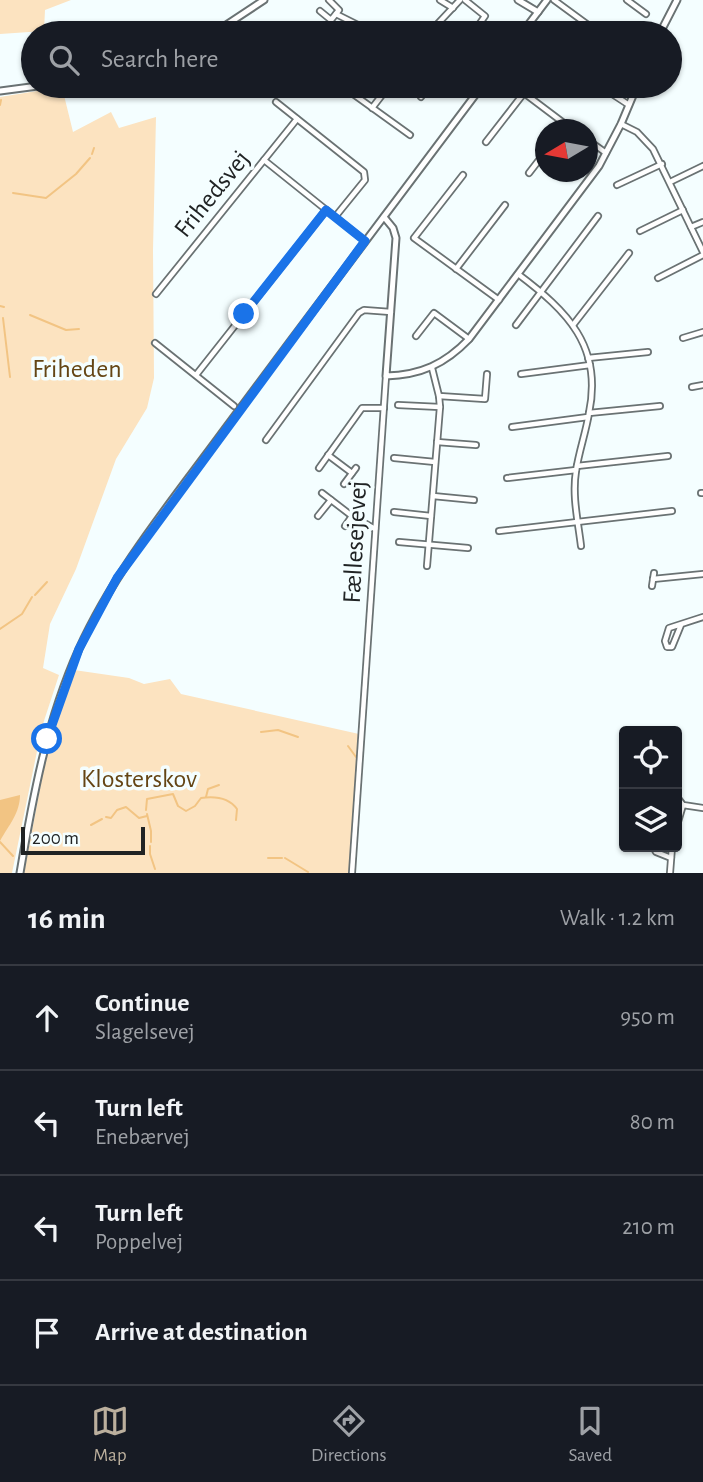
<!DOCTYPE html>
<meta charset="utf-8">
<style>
body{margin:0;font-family:"Alegreya Sans",sans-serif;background:#242831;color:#f1f3f6}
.controls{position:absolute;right:21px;bottom:21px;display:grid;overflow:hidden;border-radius:7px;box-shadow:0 2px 5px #0004}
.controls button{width:63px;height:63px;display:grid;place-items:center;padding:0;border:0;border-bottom:2px solid #363941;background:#171b24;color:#f1f3f6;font:35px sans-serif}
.compass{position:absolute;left:535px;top:119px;width:63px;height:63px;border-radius:50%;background:#171b24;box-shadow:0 2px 5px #0004;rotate:260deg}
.scale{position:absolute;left:21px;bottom:18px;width:124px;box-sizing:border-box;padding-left:7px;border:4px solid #202324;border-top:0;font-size:19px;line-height:24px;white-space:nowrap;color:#202324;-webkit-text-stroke:5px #f4feff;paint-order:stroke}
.stop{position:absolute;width:21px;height:21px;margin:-16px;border:5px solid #1a73e8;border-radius:50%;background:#fff}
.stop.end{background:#1a73e8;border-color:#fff;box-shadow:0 2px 7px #0008}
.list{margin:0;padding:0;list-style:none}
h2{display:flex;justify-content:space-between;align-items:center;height:91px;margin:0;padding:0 28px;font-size:30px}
h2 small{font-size:23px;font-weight:400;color:#9ea1a6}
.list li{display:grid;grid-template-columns:46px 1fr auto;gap:21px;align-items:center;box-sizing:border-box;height:105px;padding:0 28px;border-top:2px solid #363941}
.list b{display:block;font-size:26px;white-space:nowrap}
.list p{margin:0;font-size:23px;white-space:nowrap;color:#9ea1a6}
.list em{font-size:23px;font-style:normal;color:#9ea1a6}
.icon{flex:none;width:38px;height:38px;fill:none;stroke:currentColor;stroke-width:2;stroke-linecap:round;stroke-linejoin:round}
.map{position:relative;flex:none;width:703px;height:873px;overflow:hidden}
.search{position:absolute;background:#171b24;box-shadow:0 2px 5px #0004;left:21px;right:21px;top:21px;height:77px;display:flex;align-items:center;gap:18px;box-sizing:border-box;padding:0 24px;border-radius:38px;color:#9ea1a6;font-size:26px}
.sheet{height:511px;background:#171b24}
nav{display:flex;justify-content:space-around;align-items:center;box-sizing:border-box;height:98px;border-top:2px solid #363941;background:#171b24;font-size:19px;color:#9ea1a6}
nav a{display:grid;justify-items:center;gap:4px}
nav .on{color:#bbaf9d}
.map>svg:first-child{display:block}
</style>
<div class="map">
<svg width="703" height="873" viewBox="0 0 703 873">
<rect width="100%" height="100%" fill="#f4feff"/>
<g fill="#fce3c0">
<path d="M0 0H71L45 10 44 31 0 34Z"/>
<path d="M62 87 73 132 111 112 119 128 156 117 153 250 154 378 147 408 116 459 76 569 50 624 43 668 59 675 42 727 12 873H0V97Z"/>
<path d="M74 670 129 678 144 684 170 679 181 694 359 734 351 873H24L46 757Z"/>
</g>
<path fill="#f2c483" d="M20 795C20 813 9 825 0 841V800Z"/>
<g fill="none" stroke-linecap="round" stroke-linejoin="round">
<g stroke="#f2c483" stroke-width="2">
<path d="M0 105 1 100"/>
<path d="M92 154 94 148"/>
<path d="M13 193 46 198 76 174 90 158"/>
<path d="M0 306 4 307"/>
<path d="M30 315 66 330 79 329"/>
<path d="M3 318 10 377"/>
<path d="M35 595 47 582"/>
<path d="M0 629 22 614 32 597"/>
<path d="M261 732 278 730 298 737"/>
<path d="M348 746 356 757"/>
<path d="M206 797 208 789 219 785"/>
<path d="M146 810 147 799 173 794 178 806 186 811 195 806 201 798C215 796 229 798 237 809L236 820"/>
<path d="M147 814 151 831V842"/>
<path d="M106 817 111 818 117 810 126 807 139 818 147 816"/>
<path d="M91 825 102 819"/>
<path d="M0 842 13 856"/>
<path d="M150 846V854L155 869"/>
<path d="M268 858H282"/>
<path d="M285 858 308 872"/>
</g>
<defs>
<g id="minor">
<path d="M440 0 453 8"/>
<path d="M465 0 485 16 478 26"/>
<path d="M554 0 599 33"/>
<path d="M627 0 646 14"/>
<path d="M320 11 331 20 339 10 329 0"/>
<path d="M336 14 374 33"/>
<path d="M265 30 269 33"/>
<path d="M375 33H385"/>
<path d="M429 33 460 0"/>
<path d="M342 86 410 135"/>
<path d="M600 86 629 105"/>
<path d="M421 97 429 86"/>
<path d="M276 102 364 172 365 180 335 217"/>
<path d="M372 108 389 86"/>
<path d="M621 124 637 132 653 149 703 252"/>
<path d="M588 140 606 153"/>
<path d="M486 142 524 93 573 130"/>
<path d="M264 160 365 241"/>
<path d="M529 173 546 151"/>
<path d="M463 175 414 238 499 300"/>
<path d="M670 182 703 166"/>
<path d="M617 185 662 164"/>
<path d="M691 227 703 222"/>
<path d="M640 231 683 210"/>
<path d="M456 269 505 205"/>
<path d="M518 274C567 311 603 346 589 413 586 432 579 451 576 471 572 496 578 521 581 546"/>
<path d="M658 278 703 255"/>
<path d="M156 294 297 119"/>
<path d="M516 325 598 216"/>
<path d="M573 325 629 253"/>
<path d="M416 336 434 313 469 339"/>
<path d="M683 338 703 332"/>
<path d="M155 343 234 406"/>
<path d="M588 358 648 352"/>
<path d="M521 374 590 365"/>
<path d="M196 375 326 210"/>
<path d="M692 387 703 385"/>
<path d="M439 396 485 399 487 374"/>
<path d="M398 405 440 407"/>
<path d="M589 413 660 406"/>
<path d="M512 427 588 417"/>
<path d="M266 440 359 313 364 310 391 312"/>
<path d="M437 442 476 445"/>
<path d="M328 455 352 473"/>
<path d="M394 458 435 462"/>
<path d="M577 466 668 456"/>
<path d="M319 468 362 408H384"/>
<path d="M507 478 576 470"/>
<path d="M344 484 356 468"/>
<path d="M322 493 352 516 375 529"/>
<path d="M701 493H703"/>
<path d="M433 496 474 500"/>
<path d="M394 512 431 516"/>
<path d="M318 516 331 500"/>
<path d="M345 526 352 516"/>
<path d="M499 531 672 511"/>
<path d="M399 542 468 548"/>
<path d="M427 566 440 407 439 396 432 368"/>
<path d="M653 579 703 574"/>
<path d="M652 586 654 573"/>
<path d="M681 625 672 647H667L665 641 669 628 703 617"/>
<path d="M677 797 683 805 703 808"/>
<path d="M677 825 683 805"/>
<path d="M653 847 656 852 671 858"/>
<path d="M352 873 386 376"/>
<path d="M670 873 672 847"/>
</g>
<g id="tertiary">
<path d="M518 0 538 12"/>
<path d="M214 33 264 0"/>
<path d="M522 33 547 0"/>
<path d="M660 33 677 0"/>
<path d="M0 91 38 86"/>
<path d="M384 217 393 228 396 238 386 376C421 375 445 364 469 339L599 166 621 124 637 86"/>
<path d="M20 873C33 796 47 720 79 649 116 568 173 500 225 429 310 314 397 200 482 86"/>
</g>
</defs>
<use href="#minor" stroke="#6a7273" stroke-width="8"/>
<use href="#tertiary" stroke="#6a7273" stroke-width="9"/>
<use href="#minor" stroke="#fff" stroke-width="4.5"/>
<use href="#tertiary" stroke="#fff" stroke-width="5"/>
</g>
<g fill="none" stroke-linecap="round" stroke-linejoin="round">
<path stroke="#1a73e8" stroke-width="9" d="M47 739 79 649 117 578 365 241 326 210 244 314"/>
</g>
<g text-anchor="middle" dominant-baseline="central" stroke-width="7" stroke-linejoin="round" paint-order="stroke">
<g font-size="26" fill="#202324" stroke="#f4feff">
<text transform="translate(212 194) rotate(-51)">Frihedsvej</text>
<text transform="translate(355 542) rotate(-87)">Fællesejevej</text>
</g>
<g font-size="26" fill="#644514" stroke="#f4feff">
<text x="77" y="369">Friheden</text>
<text x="139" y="779">Klosterskov</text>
</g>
</g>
</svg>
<div class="controls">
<button><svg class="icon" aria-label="locate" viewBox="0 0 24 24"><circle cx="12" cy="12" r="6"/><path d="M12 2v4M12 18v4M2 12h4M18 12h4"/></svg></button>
<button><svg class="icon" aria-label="layers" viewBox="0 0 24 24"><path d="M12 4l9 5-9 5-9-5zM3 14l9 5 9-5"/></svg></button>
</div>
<svg class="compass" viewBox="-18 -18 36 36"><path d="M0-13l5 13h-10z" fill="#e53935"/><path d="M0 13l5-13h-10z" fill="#9ea1a6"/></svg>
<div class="scale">200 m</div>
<div class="stop" style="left:47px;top:739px"></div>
<div class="stop end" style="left:244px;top:314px"></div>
<div class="search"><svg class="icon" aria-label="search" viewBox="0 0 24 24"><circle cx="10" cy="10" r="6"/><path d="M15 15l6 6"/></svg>Search here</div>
</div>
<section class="sheet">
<h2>16 min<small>Walk · 1.2 km</small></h2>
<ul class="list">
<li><svg class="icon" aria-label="ahead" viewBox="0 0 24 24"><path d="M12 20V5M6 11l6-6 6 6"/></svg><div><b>Continue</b><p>Slagelsevej</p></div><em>950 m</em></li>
<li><svg class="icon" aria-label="left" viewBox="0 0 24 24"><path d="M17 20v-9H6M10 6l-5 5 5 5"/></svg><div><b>Turn left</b><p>Enebærvej</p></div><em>80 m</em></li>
<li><svg class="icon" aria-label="left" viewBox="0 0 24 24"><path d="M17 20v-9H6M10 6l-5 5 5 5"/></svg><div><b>Turn left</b><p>Poppelvej</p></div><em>210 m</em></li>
<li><svg class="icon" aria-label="arrive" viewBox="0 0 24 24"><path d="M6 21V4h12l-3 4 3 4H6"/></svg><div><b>Arrive at destination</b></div></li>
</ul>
</section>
<nav>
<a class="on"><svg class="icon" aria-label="map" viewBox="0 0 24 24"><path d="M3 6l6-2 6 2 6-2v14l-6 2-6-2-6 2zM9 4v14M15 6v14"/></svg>Map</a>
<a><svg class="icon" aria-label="directions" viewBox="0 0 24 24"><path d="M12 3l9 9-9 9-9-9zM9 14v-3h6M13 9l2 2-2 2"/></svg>Directions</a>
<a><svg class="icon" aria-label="saved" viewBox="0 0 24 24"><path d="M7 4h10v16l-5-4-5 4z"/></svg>Saved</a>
</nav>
